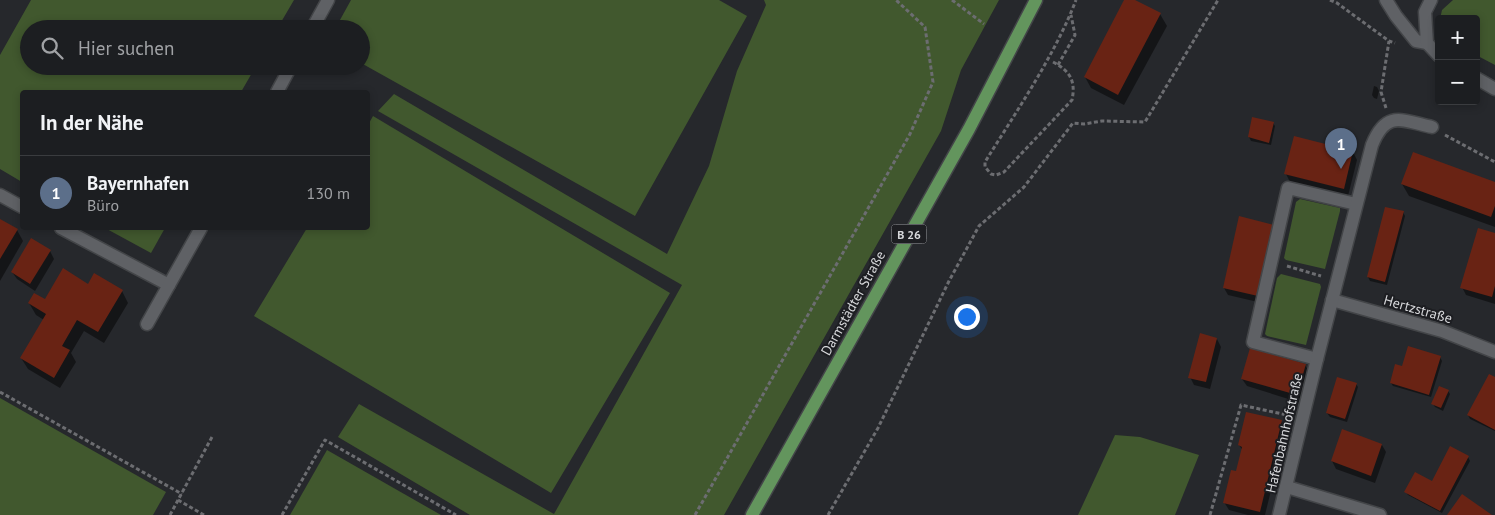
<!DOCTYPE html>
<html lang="de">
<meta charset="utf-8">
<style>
body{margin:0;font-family:"PT Sans",sans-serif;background:#292b2e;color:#f1f3f6}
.controls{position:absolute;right:15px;top:15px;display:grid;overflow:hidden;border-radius:5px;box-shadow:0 2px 8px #0003}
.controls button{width:45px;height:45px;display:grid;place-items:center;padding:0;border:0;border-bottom:1px solid #3a3c3f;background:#1c1e21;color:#f1f3f6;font:25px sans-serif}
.you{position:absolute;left:966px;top:316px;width:18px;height:18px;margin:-12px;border:4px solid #fff;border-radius:50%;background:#1a73e8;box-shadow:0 0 0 8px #1a73e833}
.badge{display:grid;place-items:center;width:32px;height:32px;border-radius:50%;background:#57c9e2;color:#fff;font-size:16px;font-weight:700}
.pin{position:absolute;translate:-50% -41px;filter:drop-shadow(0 1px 2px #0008)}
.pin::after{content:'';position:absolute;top:26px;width:18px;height:15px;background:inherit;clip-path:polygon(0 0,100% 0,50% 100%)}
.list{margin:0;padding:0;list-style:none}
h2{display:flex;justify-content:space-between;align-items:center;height:65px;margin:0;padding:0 20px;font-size:21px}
h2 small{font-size:16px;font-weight:400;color:#a0a2a5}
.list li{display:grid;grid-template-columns:32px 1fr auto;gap:15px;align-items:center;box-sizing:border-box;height:75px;padding:0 20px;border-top:1px solid #3a3c3f}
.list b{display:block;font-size:19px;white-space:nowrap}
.list p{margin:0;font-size:16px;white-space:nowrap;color:#a0a2a5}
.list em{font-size:16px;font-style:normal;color:#a0a2a5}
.icon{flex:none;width:28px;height:28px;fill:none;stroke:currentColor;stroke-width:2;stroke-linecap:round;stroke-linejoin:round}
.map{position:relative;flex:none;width:1495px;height:515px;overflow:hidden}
.search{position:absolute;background:#1c1e21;box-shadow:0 2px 8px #0003;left:20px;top:20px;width:350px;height:55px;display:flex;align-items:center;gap:12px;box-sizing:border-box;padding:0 18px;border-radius:28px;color:#a0a2a5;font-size:19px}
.panel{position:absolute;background:#1c1e21;box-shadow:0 2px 8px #0003;left:20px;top:90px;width:350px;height:140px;border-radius:5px}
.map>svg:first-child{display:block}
</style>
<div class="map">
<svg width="1495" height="515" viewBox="0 0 1495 515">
<rect width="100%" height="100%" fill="#26282c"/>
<g fill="#41582e">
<path d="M31 0H294L277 29H29V66H256L241 92H22V182L0 169V55Z"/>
<path d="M351 0H719L747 16 635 216 361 63V29H335Z"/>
<path d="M764 0H999L961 70 941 131 724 515H470L338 437 359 404 554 514 682 285 378 111 394 94 667 254 709 166 737 71 766 5Z"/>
<path d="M1453 0H1495V65L1476 55V19H1440L1442 10Z"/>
<path d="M373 116 670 293 551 493 254 316 307 228H368V125Z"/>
<path d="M1300 199 1340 208V211L1325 269 1286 260 1284 258 1296 202Z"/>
<path d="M105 228H165L151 253Z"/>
<path d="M1281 274 1320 284 1321 287 1306 345 1267 336 1265 334 1277 278Z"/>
<path d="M0 398 166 492 153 515H0Z"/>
<path d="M1115 435 1140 437 1199 455 1175 515H1078Z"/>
<path d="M327 450 441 515H290Z"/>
</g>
<g fill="#0007">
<path d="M1126 0H1132L1160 14 1167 26 1124 105 1091 88 1085 77Z"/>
<path d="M1374 86 1377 87 1379 91 1377 99 1374 98 1372 95Z"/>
<path d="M1273 123 1275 126 1271 145 1251 141 1249 137Z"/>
<path d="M1353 152 1357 160 1348 196 1290 182 1286 174Z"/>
<path d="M1495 183V227L1409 196 1402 184Z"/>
<path d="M1403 212 1405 216 1387 285 1370 281 1368 277Z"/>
<path d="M0 220 17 230 23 241 0 281Z"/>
<path d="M1278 233 1262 303 1228 295 1224 288Z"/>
<path d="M1495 235V304L1466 295 1462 287Z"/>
<path d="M50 251 54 259 35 291 17 279 12 272Z"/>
<path d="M88 285 122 291 128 303 104 343 84 331 71 353 76 362 60 388 28 369 21 358 44 320 36 315 29 303 45 301Z"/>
<path d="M1217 339 1221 347 1210 389 1194 385 1190 377Z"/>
<path d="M1440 357 1442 361 1431 397 1393 386 1391 383 1403 368Z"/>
<path d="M1305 365 1310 373 1301 403 1247 386 1242 379Z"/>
<path d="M1495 379V431L1470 419 1468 415Z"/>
<path d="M1356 384 1358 387 1347 422 1330 417 1327 413Z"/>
<path d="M1448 391 1450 394 1443 411 1435 407 1433 404Z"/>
<path d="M1281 422 1286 429 1265 515H1248L1229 510 1224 502 1237 473 1243 451 1239 445Z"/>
<path d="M1382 445 1386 452 1375 483 1336 469 1332 461Z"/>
<path d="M1468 457 1470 461 1442 513 1408 495 1406 492 1432 483Z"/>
</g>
<g fill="#692314">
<path d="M1124 0H1135L1161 13 1118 95 1084 77Z"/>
<path d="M1252 117 1274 122 1269 143 1248 137Z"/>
<path d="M1294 136 1353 151 1344 189 1284 174Z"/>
<path d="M1413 152 1495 182V206L1491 217 1401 184Z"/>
<path d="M1385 207 1404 211 1385 282 1367 277Z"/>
<path d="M1239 216 1274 225 1258 296 1223 288Z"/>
<path d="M0 219 18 229 0 259Z"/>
<path d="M1478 228 1495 233V286L1492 297 1460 288Z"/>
<path d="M31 238 51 250 30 284 11 272Z"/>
<path d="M63 268 88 284 94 273 123 290 98 332 77 320 62 346 70 350 54 378 20 358 46 314 28 303 34 293 45 299Z"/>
<path d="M1200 333 1217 338 1206 382 1188 378Z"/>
<path d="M1408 346 1441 356 1429 395 1390 383 1395 364 1402 366Z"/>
<path d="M1250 348 1306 364 1297 395 1241 379Z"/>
<path d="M1489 374 1495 377V430L1467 415Z"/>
<path d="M1337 377 1357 383 1345 419 1326 413Z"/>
<path d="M1439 386 1449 390 1441 408 1431 404Z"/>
<path d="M1246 412 1282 420 1260 512 1223 503 1231 470 1236 471 1242 447 1238 445Z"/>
<path d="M1342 429 1382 444 1371 476 1331 461Z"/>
<path d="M1450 446 1469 456 1440 511 1404 492 1415 472 1432 481Z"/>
<path d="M1462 494 1492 515H1447Z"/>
</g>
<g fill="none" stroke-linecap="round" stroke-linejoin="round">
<defs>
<g id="minor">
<path d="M1386 0 1396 16 1416 41 1427 43"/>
<path d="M1431 0 1425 12 1427 43 1439 56"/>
<path d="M312 29 328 0"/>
<path d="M1476 78 1495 89"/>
<path d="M277 92 291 66"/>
<path d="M0 195 22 207"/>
<path d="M61 228 169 285"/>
<path d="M1332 300 1442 331 1495 352"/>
<path d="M147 324 201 228"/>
<path d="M1317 359 1253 342 1288 188 1356 204"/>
<path d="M1287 487 1380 515"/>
<path d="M1279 515 1317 359 1372 145C1386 110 1401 120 1432 127"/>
</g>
<path id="major" d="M752 515 969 129 1036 0"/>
</defs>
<use href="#minor" stroke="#434548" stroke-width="15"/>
<use href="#major" stroke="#434548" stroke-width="15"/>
<g stroke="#6c6d71" stroke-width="3" stroke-dasharray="4 2.5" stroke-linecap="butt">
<path d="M952 0 984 24"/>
<path d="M1330 0 1337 3 1389 41 1395 43"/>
<path d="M1053 62C1070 71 1076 81 1072 100L1004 172 996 175 991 174 985 167V162C1016 112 1055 55 1076 0"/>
<path d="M1058 65 1075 35 1071 15"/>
<path d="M1386 108 1381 92 1389 41"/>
<path d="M1445 135 1495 162"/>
<path d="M1287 266 1321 276"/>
<path d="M0 392 182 494"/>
<path d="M178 500 204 515"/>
<path d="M170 515 212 437"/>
<path d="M282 515 325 440 456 515"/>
<path d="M695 515 910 134 933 82 925 27 896 0"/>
<path d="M828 515 878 428 949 281 979 226 1024 187 1073 123 1084 124 1102 121 1145 122 1218 0"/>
<path d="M1210 515 1241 405 1287 415"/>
</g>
<use href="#minor" stroke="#5f6165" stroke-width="12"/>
<use href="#major" stroke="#63955d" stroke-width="12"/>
</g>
<g text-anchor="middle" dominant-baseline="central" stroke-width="4" stroke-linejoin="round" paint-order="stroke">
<rect fill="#1d1e22" stroke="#9fa0a4" stroke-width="1" x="891.5" y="224.5" width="35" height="19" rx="4"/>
<g font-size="12" font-weight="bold" fill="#d7d8db">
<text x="909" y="234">B 26</text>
</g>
<g font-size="14" fill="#d7d8db" stroke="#1d1e22">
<text transform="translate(853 303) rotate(-61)">Darmstädter Straße</text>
<text transform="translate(1418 309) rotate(16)">Hertzstraße</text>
<text transform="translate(1284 433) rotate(-77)">Hafenbahnhofstraße</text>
</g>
</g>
</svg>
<div class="controls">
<button>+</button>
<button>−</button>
</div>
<div class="you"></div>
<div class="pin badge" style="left:1341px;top:169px;background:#5c6f8a">1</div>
<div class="search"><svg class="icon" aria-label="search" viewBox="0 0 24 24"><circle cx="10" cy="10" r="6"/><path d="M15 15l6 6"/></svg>Hier suchen</div>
<section class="panel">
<h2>In der Nähe<small></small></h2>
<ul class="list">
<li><span class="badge" style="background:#5c6f8a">1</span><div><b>Bayernhafen</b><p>Büro</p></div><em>130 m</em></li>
</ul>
</section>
</div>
